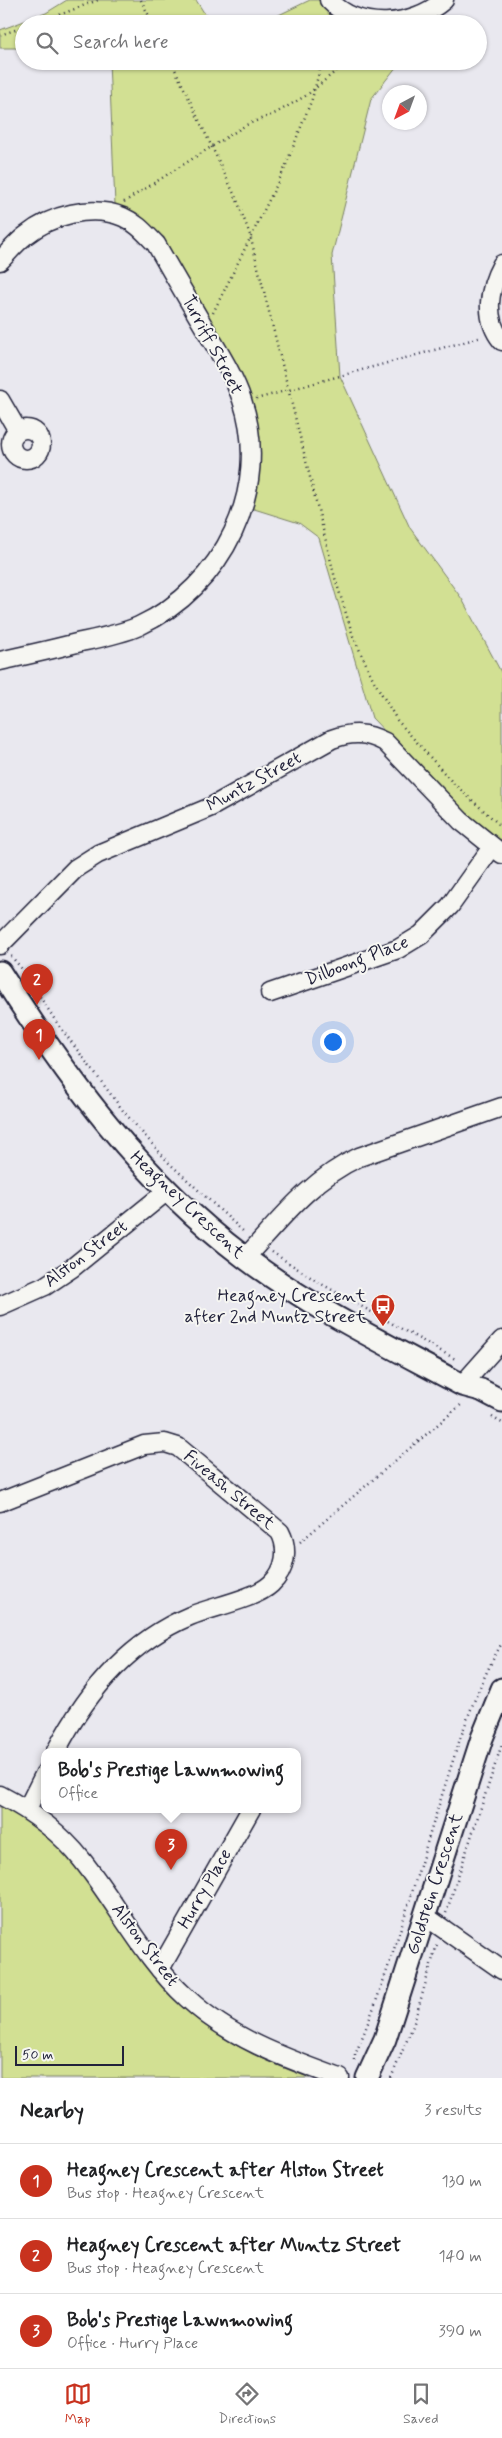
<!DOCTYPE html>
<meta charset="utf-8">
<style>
body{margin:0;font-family:Mynerve,sans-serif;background:#f6f6f6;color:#202124}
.compass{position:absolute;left:382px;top:85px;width:45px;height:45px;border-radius:50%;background:#fff;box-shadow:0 1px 4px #0004;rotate:221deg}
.scale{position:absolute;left:15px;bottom:12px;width:109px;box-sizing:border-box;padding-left:5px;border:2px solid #22223b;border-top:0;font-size:14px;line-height:18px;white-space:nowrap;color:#22223b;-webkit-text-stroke:4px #f6f6f2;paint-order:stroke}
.you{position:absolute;left:332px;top:1041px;width:18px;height:18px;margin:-12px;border:4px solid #fff;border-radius:50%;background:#1a73e8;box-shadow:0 0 0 8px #1a73e833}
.badge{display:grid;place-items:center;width:32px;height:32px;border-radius:50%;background:#c8321e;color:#fff;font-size:16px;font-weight:700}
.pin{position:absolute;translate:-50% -41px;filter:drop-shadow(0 1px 2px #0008)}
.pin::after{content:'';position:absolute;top:26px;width:18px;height:15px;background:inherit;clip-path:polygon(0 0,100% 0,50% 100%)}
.popup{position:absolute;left:41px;top:1748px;width:260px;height:65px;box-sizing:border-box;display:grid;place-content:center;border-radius:10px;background:#fff;filter:drop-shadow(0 1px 4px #0005);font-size:16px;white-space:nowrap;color:#757577}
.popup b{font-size:19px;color:#202124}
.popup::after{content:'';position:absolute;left:50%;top:100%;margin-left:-10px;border:10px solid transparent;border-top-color:#fff}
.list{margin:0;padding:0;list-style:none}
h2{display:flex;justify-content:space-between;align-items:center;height:65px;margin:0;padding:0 20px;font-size:21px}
h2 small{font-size:16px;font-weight:400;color:#757577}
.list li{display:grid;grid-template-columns:32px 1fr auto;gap:15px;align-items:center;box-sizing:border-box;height:75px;padding:0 20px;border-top:1px solid #e0e0e0}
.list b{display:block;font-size:19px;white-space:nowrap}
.list p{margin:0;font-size:16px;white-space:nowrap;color:#757577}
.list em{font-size:16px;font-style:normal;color:#757577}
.icon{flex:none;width:28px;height:28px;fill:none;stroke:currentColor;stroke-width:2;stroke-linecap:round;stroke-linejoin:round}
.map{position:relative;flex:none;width:502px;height:2078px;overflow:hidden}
.search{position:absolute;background:#fff;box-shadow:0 1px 4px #0004;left:15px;right:15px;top:15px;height:55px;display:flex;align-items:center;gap:12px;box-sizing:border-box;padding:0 18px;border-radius:28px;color:#757577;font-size:19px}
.sheet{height:290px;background:#fff}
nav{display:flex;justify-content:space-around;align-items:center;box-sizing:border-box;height:70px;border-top:1px solid #e0e0e0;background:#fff;font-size:14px;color:#757577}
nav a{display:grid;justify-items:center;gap:2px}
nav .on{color:#c8321e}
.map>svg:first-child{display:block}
</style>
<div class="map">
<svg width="502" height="2078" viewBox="0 0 502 2078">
<rect width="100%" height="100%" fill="#e9e8ef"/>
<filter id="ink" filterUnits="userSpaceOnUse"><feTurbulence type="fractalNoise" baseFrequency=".02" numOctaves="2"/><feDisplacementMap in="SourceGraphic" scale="10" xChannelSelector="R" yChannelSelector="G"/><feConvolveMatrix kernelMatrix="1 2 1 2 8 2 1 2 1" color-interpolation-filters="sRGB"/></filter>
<g filter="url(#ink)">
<g fill="#d2e093" stroke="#7a8167">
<path d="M67 0H196L211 24H24V48H0V30L46 13Z"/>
<path d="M310 0H329L373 22 433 21 431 24H260Z"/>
<path d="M109 61H401L371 99 332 255 340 376 410 528 462 599 502 674V844L459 809 372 718 319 538 299 523 251 508 255 422 141 220 115 205Z"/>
<path d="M0 1806C80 1840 110 1930 165 1990 205 2034 256 2058 310 2078H0Z"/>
</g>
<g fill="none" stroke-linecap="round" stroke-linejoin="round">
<defs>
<g id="minor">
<path d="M329 0C359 32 413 27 444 0"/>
<path d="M0 261C8 253 16 243 25 236 51 215 91 204 123 217 137 223 146 234 156 244 173 274 190 303 207 332 220 354 234 376 242 400 272 489 223 587 139 626 121 634 100 638 81 642 54 649 27 655 0 661"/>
<path d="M502 264C489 288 483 318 502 341"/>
<path d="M0 400 18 431"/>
<circle cx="26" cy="444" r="15"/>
<path d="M0 945 76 868 98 854 211 807 332 739C352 732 366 732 385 742L461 821 502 854"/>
<path d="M270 993 398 949 421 935 450 906 492 847"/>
<path d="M245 1258C280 1220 311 1179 359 1157L502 1107"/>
<path d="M0 1306 45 1286 72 1268 167 1191"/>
<path d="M462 1385 502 1340"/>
<path d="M0 1502 144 1445 165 1443 178 1447 280 1532C289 1549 286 1570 271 1584 255 1599 212 1607 190 1616 128 1642 86 1693 56 1751"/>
<path d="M0 1795C31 1811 60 1832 82 1860 118 1905 144 1959 187 1998 231 2039 285 2058 340 2078"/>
<path d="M27 1809 45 1773"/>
<path d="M425 1916 502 1970"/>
<path d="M160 1969 251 1809"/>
</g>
<g id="tertiary">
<path d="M0 972C67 1079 142 1180 244 1257 311 1308 388 1345 462 1385L481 1390 502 1401"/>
<path d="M367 2078 385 2039 482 1738 502 1689"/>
</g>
</defs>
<use href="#minor" stroke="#22223b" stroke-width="21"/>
<use href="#tertiary" stroke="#22223b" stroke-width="25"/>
<g stroke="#22223b" stroke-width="2.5" stroke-dasharray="1 4" stroke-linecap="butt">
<path d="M141 0 153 24"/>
<path d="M36 24 98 0"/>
<path d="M0 35 24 27"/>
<path d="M171 61 237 200 250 235 335 578 353 636 374 681 397 720 454 784 502 827"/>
<path d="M124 202 246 125 276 113 307 95 348 61"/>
<path d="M213 313 284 170 312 99 322 61"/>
<path d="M256 399 482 337"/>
<path d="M11 956 22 969 57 1023 124 1112 169 1163 245 1233"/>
<path d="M272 1252 318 1282 457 1360"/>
<path d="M492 1417 502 1423"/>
<path d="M300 1542 463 1403"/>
<path d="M446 1913 502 1744"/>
<path d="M355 2061V2055C391 1970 415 1879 443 1792 459 1741 475 1690 502 1643"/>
<path d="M391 2078 413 2026 437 1944"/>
</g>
<use href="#minor" stroke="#f6f6f2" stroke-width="18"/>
<use href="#tertiary" stroke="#f6f6f2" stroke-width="21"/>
</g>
</g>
<defs>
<symbol id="bus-pin" viewBox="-11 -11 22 30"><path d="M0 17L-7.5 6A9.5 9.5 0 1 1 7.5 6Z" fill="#c8321e" stroke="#f6f6f2"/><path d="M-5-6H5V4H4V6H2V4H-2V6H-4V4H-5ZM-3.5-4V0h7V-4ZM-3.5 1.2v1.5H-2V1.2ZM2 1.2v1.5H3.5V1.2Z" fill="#fff"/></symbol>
</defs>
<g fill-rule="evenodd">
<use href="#bus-pin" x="369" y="1292" width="28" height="38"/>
</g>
<g text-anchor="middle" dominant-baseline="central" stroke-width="4" stroke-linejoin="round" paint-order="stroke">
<g font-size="18" fill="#22223b" stroke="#f6f6f2">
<text transform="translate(212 345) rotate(62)">Turriff Street</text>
<text transform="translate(254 782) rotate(-29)">Muntz Street</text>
<text transform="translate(357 961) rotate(-21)">Dilboong Place</text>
<text transform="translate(187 1205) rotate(43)">Heagney Crescent</text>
<text transform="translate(86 1254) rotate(-37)">Alston Street</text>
<text transform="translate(229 1490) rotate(40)">Fiveash Street</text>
<text transform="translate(435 1884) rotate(-72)">Goldstein Crescent</text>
<text transform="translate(205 1889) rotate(-60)">Hurry Place</text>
<text transform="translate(145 1945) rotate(53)">Alston Street</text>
</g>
<g font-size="18" fill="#22223b" stroke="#f6f6f2" text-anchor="end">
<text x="366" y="1296">Heagney Crescent<tspan x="366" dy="21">after 2nd Muntz Street</tspan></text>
</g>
</g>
</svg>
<svg class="compass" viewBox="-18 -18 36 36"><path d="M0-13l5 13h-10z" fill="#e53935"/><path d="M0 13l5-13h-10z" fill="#757577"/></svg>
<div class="scale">50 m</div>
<div class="you"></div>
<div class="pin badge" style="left:39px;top:1060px">1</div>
<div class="pin badge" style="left:37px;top:1005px">2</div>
<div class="pin badge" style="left:171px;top:1870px">3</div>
<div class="popup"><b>Bob's Prestige Lawnmowing</b>Office</div>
<div class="search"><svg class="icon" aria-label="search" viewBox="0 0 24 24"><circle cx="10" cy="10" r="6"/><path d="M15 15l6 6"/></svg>Search here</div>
</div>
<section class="sheet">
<h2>Nearby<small>3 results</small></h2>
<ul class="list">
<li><span class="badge">1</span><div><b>Heagney Crescent after Alston Street</b><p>Bus stop · Heagney Crescent</p></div><em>130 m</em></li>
<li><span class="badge">2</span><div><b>Heagney Crescent after Muntz Street</b><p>Bus stop · Heagney Crescent</p></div><em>140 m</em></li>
<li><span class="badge">3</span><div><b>Bob's Prestige Lawnmowing</b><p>Office · Hurry Place</p></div><em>390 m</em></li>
</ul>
</section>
<nav>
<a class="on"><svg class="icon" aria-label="map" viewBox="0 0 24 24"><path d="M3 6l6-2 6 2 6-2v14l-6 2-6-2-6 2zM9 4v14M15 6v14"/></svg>Map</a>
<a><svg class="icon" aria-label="directions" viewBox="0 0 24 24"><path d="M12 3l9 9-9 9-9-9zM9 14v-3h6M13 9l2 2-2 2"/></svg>Directions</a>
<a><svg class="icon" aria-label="saved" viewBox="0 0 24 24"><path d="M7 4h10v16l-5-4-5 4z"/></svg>Saved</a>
</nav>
